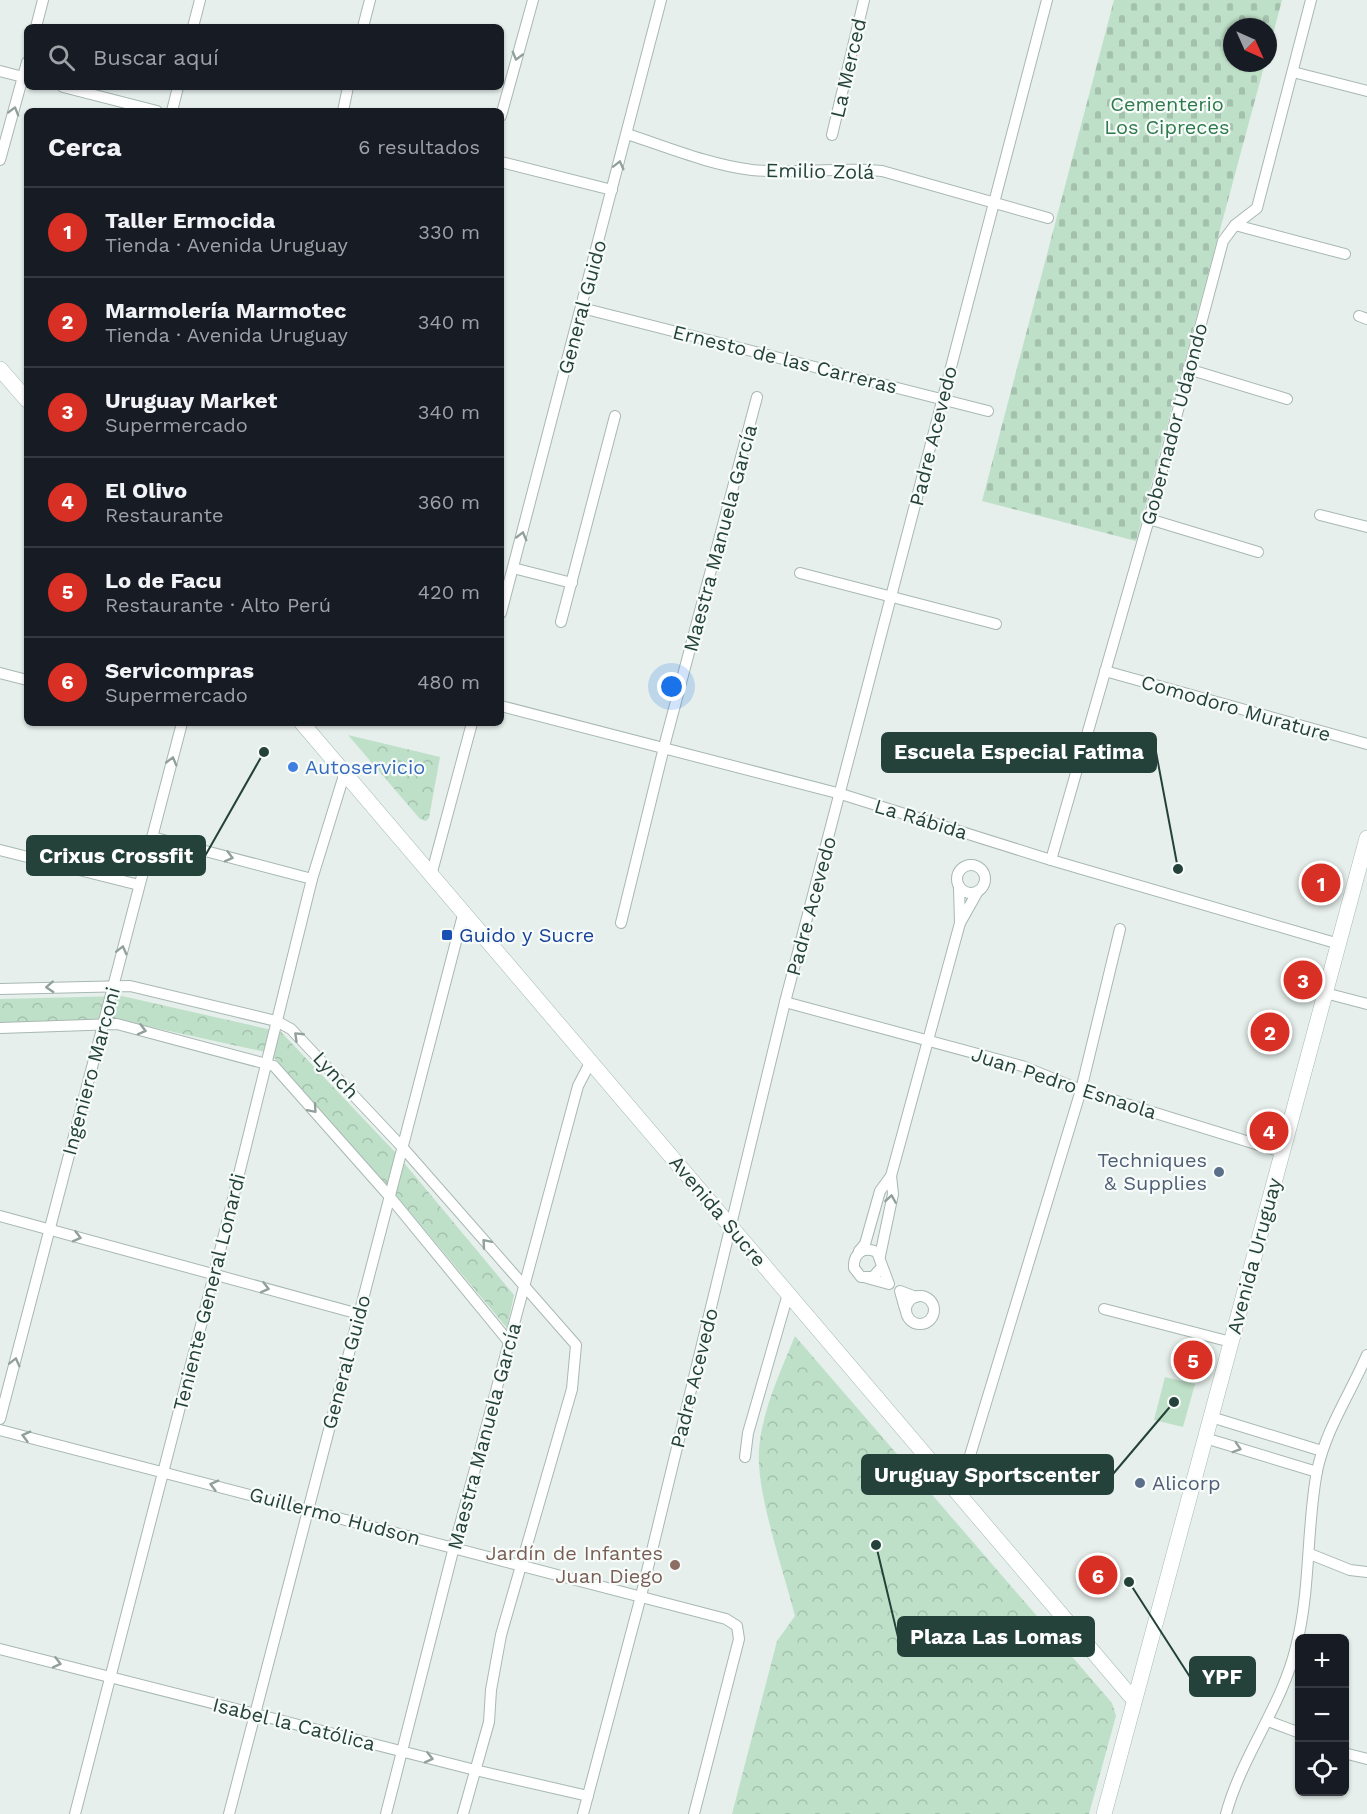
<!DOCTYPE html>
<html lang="es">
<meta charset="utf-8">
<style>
body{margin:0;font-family:"Work Sans",sans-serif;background:#242831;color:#f1f3f6}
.controls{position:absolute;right:18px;bottom:18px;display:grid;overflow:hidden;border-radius:9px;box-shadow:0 2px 4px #0004}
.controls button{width:54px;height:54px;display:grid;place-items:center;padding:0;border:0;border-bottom:2px solid #363941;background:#171b24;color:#f1f3f6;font:30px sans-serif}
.compass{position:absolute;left:1223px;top:18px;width:54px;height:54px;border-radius:50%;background:#171b24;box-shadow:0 2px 4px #0004;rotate:135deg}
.you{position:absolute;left:672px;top:687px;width:21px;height:21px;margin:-15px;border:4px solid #fff;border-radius:50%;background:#1a73e8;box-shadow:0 0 0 9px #1a73e833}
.badge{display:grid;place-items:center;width:39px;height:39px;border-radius:50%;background:#d93025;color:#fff;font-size:20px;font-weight:700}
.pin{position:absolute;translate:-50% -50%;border:3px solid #fff;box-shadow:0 2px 6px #0006}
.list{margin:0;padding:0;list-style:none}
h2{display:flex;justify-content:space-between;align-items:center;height:78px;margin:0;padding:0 24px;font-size:26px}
h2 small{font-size:20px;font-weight:400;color:#9ea1a6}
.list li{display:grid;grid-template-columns:39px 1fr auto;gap:18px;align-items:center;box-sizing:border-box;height:90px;padding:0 24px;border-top:2px solid #363941}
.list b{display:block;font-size:22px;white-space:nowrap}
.list p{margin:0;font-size:20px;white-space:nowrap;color:#9ea1a6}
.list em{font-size:20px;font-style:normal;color:#9ea1a6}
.icon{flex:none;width:33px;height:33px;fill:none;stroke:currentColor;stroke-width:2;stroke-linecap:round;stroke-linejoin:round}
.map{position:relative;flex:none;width:1367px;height:1814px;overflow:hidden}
.search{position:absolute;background:#171b24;box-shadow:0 2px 4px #0004;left:24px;top:24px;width:480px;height:66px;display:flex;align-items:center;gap:15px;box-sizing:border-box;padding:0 21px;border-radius:9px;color:#9ea1a6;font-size:22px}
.panel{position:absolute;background:#171b24;box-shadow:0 2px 4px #0004;left:24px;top:108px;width:480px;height:618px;border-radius:9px}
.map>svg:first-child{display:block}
</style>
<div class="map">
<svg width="1367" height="1814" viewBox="0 0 1367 1814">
<defs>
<pattern id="forest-crowns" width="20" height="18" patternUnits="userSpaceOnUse" patternTransform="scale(1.5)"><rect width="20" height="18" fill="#bfe0c8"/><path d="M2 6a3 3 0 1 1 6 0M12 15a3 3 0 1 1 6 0" fill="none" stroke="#a4c1ad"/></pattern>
<pattern id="cemetery-stones" width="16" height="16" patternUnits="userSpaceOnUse" patternTransform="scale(1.5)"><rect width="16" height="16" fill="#bfe0c8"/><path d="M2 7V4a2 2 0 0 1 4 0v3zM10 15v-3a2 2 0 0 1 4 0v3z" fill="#a4c1ad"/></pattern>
</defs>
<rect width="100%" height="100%" fill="#e6efeb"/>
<g fill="url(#forest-crowns)">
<path d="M348 735 440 757 429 818 426 821 420 819Z"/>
<path d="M122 996 281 1032 395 1152 514 1295 507 1328 394 1193 270 1053 114 1019 0 1024V999Z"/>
<path d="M795 1336 1112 1703 1116 1716 1089 1814H732L777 1641 795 1616C784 1572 756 1493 759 1450 762 1410 780 1373 795 1336Z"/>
</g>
<path fill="url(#cemetery-stones)" d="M1114 0H1282L1268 53V27H1232V63H1265L1136 541 982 501Z"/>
<path fill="#bfe0c8" d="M1165 1377 1195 1384 1183 1427 1154 1420Z"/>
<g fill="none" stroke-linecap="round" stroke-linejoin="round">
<defs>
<g id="minor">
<path d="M36 27 43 0"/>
<path d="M193 27 200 0"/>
<path d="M363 27 370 0"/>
<path d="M0 71 27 78"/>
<path d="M1293 72 1367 91"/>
<path d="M63 87 157 111"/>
<path d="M172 111 178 87"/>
<path d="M343 111 348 87"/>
<path d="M501 116 533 0"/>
<path d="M627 134C667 147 710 165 752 170 795 174 839 167 882 171L1048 218"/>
<path d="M832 135 864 0"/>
<path d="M0 160 27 62"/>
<path d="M501 162 612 190"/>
<path d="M1235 225 1345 254"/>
<path d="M582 308 988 411"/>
<path d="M1359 316 1367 319"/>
<path d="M1188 369 1287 399"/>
<path d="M1320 515 1367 527"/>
<path d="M1149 519 1258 552"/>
<path d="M513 568 572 583"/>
<path d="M800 573 996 624"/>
<path d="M501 613 661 0"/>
<path d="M561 622 615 416"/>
<path d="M1105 671 1367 744"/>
<path d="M0 673 27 680"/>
<path d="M501 706 841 794 1051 860 1339 944"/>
<path d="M152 837 312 879"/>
<path d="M0 850 139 885"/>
<path d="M1051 860 1149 519 1223 241 1235 225 1257 208 1311 0"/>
<circle cx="971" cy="879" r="14"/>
<path d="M432 872 472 723"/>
<path d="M959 887 960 923 978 891"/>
<path d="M621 923 666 739 757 397"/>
<path d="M0 989 130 986 276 1021 291 1029 404 1149 576 1345 572 1389 501 1635 491 1690 489 1722 463 1814"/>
<path d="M1325 993 1367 1004"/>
<path d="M785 1002 1022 1066 1081 1090 1282 1152"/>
<path d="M0 1028 117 1024 274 1066 390 1197 509 1342"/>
<path d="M891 1176 960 923"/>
<path d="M0 1216 359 1314"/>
<path d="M859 1251 865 1244 880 1191 891 1176 893 1194 880 1256"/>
<path d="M867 1278 889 1284 877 1252C864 1246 853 1253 854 1268L861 1277H873L881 1268"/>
<circle cx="920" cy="1310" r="14"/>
<path d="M905 1309 900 1291 916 1297"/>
<path d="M1104 1309 1231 1342"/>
<path d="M1211 1417 1322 1451"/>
<path d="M0 1419 182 723"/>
<path d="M0 1430 726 1619 737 1626 739 1639 694 1814"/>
<path d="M1205 1438 1317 1472"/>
<path d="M745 1457 748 1433 788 1294"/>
<path d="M958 1495 1081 1090 1120 929"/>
<path d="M1310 1554 1350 1570 1367 1572"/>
<path d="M0 1649 475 1770 588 1796"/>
<path d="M1268 1721 1300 1733"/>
<path d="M1344 1753 1367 1759"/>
<path d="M75 1814 214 1275 312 879 345 772"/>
<path d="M229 1814 464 911"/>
<path d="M386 1814 454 1547 578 1086 591 1061"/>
<path d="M583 1814 641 1596 785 1002 1047 0"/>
<path d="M1226 1814C1242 1755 1282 1706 1296 1647 1311 1589 1306 1530 1317 1471 1326 1429 1350 1394 1367 1355"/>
</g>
<g id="secondary">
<path d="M0 369 27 400"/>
<path d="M302 723 1134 1700"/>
<path d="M1104 1814 1367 838"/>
</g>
</defs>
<use href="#minor" stroke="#a8b8b2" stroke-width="12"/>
<use href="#secondary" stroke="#a4bbb3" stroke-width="16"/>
<use href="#minor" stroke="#fff" stroke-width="10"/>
<use href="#secondary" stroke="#fff" stroke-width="15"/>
</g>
<defs><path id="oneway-chevron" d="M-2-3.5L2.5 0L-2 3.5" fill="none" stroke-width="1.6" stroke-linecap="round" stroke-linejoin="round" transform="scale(1.5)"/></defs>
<g stroke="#92a09c">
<use href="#oneway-chevron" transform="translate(517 56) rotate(105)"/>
<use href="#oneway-chevron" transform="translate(14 111) rotate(-74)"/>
<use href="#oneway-chevron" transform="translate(619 165) rotate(-76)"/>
<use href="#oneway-chevron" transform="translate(522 536) rotate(-75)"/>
<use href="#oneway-chevron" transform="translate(172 761) rotate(-75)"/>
<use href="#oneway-chevron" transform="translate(229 857) rotate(15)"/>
<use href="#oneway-chevron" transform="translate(122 950) rotate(-76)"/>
<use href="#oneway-chevron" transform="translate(50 987) rotate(177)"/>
<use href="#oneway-chevron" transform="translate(142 1030) rotate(15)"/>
<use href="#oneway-chevron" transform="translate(298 1036) rotate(-136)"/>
<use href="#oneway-chevron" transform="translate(313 1109) rotate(49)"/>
<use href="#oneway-chevron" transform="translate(891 1199) rotate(-81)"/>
<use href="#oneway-chevron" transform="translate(77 1237) rotate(15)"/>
<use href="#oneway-chevron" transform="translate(486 1243) rotate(-131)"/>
<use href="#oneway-chevron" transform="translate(265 1288) rotate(15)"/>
<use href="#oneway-chevron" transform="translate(15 1362) rotate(-76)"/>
<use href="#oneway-chevron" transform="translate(26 1436) rotate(-165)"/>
<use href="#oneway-chevron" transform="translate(1237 1448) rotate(17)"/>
<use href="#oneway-chevron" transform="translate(214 1485) rotate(-165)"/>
<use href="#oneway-chevron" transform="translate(57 1663) rotate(14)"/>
<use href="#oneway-chevron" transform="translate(429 1758) rotate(14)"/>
</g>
<circle fill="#3f7fe0" stroke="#f7fbf9" stroke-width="2" cx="293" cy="767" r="6"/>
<rect fill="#1a4fb4" stroke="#f7fbf9" stroke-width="2" x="441" y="929" width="12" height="12" rx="3"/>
<g fill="#5c6f8a" stroke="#f7fbf9" stroke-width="2">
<circle cx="1219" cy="1172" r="6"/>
<circle cx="1140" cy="1483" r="6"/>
</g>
<circle fill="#8d6e63" stroke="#f7fbf9" stroke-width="2" cx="675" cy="1565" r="6"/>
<g text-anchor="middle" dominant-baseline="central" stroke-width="4.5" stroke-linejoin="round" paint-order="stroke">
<g font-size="20" fill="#24423a" stroke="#f7fbf9">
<text transform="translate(848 68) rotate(-77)">La Merced</text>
<text transform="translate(820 171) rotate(1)">Emilio Zolá</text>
<text transform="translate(582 307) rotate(-75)">General Guido</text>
<text transform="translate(785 359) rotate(14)">Ernesto de las Carreras</text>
<text transform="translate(1174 424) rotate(-75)">Gobernador Udaondo</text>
<text transform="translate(933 436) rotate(-76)">Padre Acevedo</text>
<text transform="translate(720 538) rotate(-75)">Maestra Manuela García</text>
<text transform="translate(1236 708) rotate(16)">Comodoro Murature</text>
<text transform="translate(921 819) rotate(17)">La Rábida</text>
<text transform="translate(811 906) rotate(-75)">Padre Acevedo</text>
<text transform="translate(91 1071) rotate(-75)">Ingeniero Marconi</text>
<text transform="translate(336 1075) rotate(47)">Lynch</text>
<text transform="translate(1064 1083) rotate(18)">Juan Pedro Esnaola</text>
<text transform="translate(718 1211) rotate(50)">Avenida Sucre</text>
<text transform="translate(1254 1256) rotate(-75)">Avenida Uruguay</text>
<text transform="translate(209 1292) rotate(-76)">Teniente General Lonardi</text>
<text transform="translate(346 1362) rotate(-75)">General Guido</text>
<text transform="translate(694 1378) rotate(-76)">Padre Acevedo</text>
<text transform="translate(484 1436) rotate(-75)">Maestra Manuela García</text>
<text transform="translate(335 1516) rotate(15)">Guillermo Hudson</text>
<text transform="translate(294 1724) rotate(14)">Isabel la Católica</text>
</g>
<g font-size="20" fill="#2d7a4b" stroke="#f7fbf9">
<text x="1167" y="104">Cementerio<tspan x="1167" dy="23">Los Cipreces</tspan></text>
</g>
<g font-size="20" fill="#366cbe" stroke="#f7fbf9" text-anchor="start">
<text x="305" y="767">Autoservicio</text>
</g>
<g font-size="20" fill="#164399" stroke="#f7fbf9" text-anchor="start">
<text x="459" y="935">Guido y Sucre</text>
</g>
<g font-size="20" fill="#4e5e75" stroke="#f7fbf9" text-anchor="end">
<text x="1207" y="1160">Techniques<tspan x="1207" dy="23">&amp; Supplies</tspan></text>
<text x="1152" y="1483" text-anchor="start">Alicorp</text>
</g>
<g font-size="20" fill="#785e54" stroke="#f7fbf9" text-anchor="end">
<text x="663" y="1553">Jardín de Infantes<tspan x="663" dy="23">Juan Diego</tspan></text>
</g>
</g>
<path fill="none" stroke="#24423a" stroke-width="2" d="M1178 869L1156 752M264 752L205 856M1174 1402L1113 1474M876 1545L898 1637M1129 1582L1190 1677"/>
<g fill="#24423a" stroke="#f7fbf9" stroke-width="2">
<circle cx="1178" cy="869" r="6"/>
<circle cx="264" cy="752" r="6"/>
<circle cx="1174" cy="1402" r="6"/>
<circle cx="876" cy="1545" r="6"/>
<circle cx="1129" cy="1582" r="6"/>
</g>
<g fill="#24423a" stroke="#24423a" stroke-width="2">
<rect x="882" y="733" width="274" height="39" rx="6"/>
<rect x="27" y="836" width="178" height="39" rx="6"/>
<rect x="862" y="1455" width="251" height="39" rx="6"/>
<rect x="898" y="1617" width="196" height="39" rx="6"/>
<rect x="1190" y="1657" width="65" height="39" rx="6"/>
</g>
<g font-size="21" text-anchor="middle" font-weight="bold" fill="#fff">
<text x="1019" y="759">Escuela Especial Fatima</text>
<text x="116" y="863">Crixus Crossfit</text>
<text x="987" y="1482">Uruguay Sportscenter</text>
<text x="996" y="1644">Plaza Las Lomas</text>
<text x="1222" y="1684">YPF</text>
</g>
</svg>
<div class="controls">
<button>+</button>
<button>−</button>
<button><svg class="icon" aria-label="locate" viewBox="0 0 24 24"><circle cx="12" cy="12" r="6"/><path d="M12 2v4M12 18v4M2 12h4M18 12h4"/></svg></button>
</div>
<svg class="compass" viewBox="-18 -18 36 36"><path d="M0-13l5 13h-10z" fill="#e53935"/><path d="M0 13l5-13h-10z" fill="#9ea1a6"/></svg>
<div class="you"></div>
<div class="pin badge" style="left:1321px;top:883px">1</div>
<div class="pin badge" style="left:1270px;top:1032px">2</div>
<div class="pin badge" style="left:1303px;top:980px">3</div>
<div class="pin badge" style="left:1269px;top:1131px">4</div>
<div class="pin badge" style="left:1193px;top:1360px">5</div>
<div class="pin badge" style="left:1098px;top:1575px">6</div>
<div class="search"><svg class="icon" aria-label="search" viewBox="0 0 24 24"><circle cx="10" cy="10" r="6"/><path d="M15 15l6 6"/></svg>Buscar aquí</div>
<section class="panel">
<h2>Cerca<small>6 resultados</small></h2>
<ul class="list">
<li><span class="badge">1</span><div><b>Taller Ermocida</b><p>Tienda · Avenida Uruguay</p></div><em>330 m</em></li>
<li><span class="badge">2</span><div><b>Marmolería Marmotec</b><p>Tienda · Avenida Uruguay</p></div><em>340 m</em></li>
<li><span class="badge">3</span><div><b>Uruguay Market</b><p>Supermercado</p></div><em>340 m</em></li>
<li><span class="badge">4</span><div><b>El Olivo</b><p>Restaurante</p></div><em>360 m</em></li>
<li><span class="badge">5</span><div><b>Lo de Facu</b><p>Restaurante · Alto Perú</p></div><em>420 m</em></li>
<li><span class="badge">6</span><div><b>Servicompras</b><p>Supermercado</p></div><em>480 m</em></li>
</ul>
</section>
</div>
